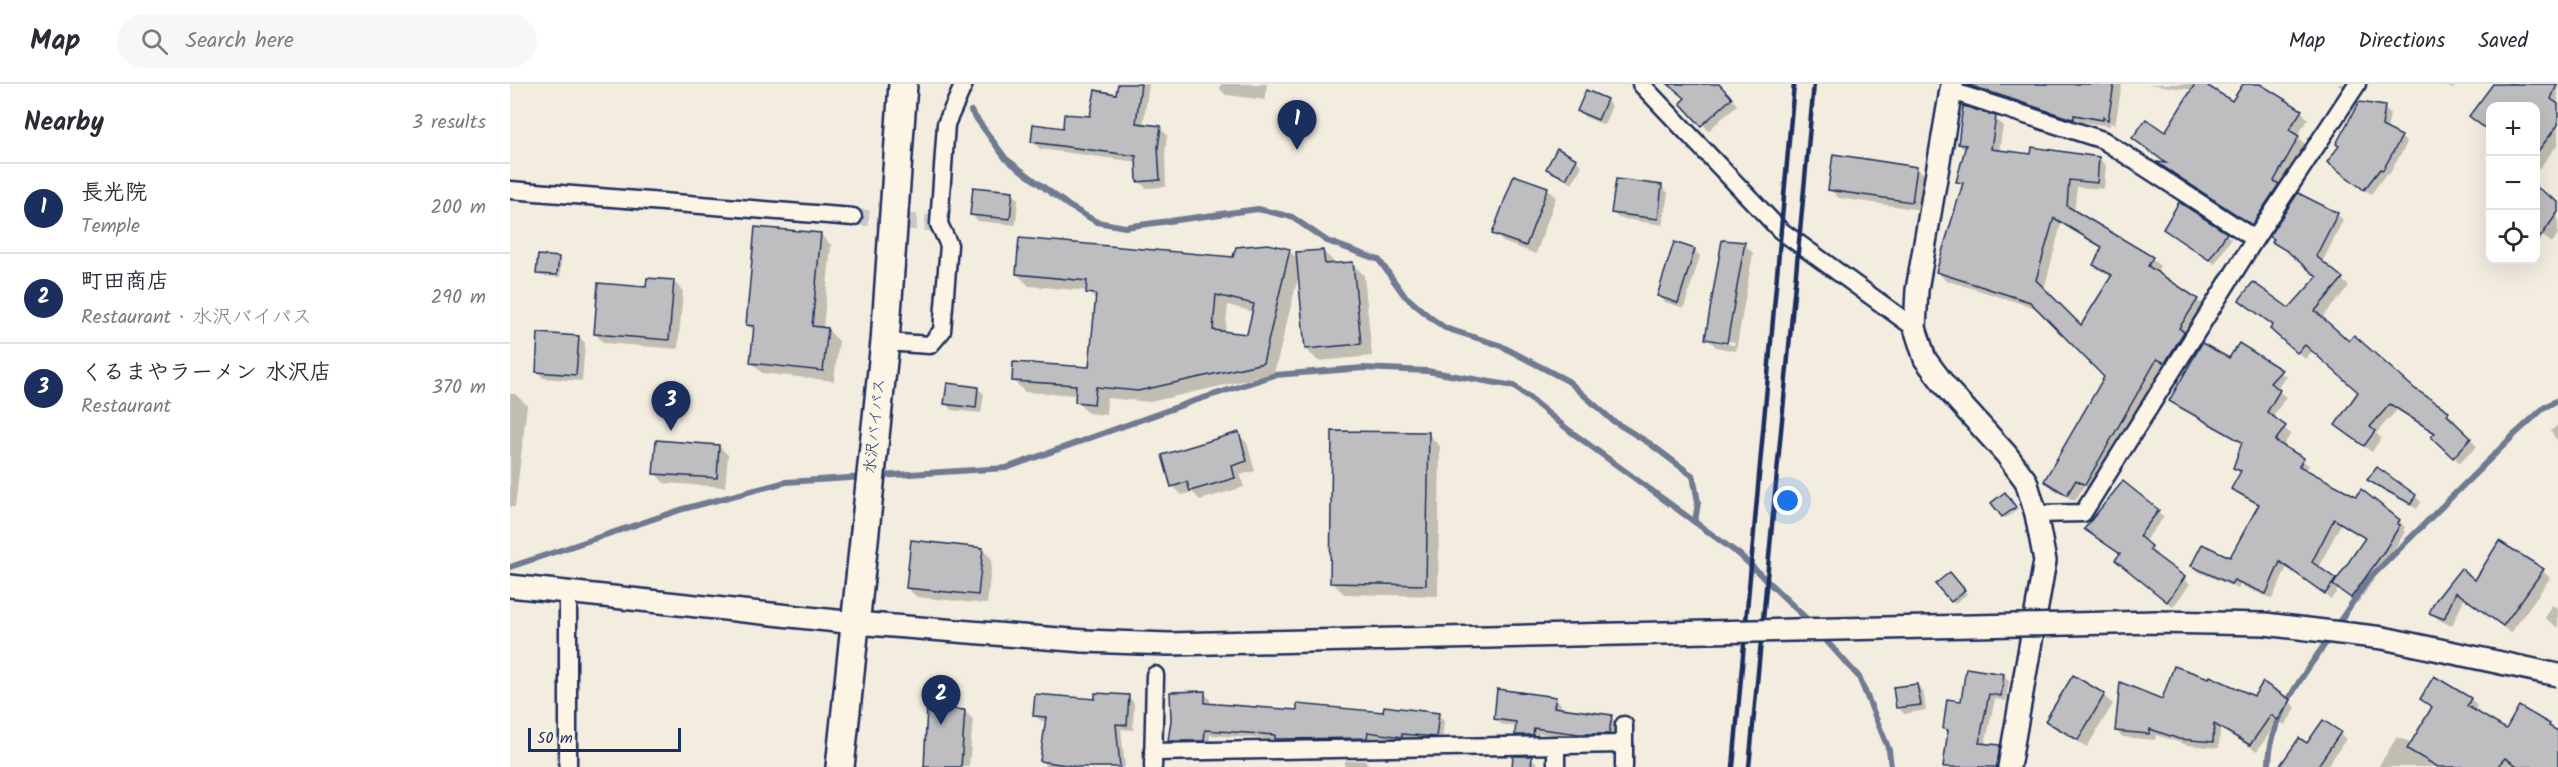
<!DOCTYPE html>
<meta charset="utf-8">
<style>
body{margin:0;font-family:Kalam,"Klee One",sans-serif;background:#f7f7f7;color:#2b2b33}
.controls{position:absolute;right:18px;top:18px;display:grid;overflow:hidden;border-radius:12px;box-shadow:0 6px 24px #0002}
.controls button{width:54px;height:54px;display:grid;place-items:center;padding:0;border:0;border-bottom:2px solid #e1e1e2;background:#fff;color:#2b2b33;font:30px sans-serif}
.scale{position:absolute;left:18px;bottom:15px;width:153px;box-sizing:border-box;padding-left:6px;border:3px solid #1b2f5e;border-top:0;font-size:16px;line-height:21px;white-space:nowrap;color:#1b2f5e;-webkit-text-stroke:4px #fcf5e5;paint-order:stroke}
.you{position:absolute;left:1278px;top:417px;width:21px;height:21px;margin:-15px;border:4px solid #fff;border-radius:50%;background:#1a73e8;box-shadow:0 0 0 9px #1a73e833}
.badge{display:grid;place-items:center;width:39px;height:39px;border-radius:50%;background:#1b2f5e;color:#fff;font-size:20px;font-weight:700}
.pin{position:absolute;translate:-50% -50px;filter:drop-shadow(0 2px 3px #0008)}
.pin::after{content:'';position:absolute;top:32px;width:21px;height:18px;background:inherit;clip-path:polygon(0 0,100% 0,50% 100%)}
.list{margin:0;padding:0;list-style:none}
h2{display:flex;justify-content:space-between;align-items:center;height:78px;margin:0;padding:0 24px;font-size:26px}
h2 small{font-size:20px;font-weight:400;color:#7c7c81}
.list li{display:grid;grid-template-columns:39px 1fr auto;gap:18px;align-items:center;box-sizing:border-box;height:90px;padding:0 24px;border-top:2px solid #e1e1e2}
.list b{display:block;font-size:22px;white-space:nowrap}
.list p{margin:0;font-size:20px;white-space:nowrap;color:#7c7c81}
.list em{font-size:20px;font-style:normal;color:#7c7c81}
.icon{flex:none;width:33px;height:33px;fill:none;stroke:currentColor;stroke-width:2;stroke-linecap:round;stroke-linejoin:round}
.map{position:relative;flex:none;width:2048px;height:683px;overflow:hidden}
header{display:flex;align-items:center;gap:36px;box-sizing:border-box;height:84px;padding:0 30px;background:#fff;border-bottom:2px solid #e1e1e2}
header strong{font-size:28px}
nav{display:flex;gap:33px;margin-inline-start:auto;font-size:21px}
.search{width:420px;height:54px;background:#f7f7f7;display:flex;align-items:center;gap:15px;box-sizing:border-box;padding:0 21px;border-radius:33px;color:#7c7c81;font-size:22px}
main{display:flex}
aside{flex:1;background:#fff}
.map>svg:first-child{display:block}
</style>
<header>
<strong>Map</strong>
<div class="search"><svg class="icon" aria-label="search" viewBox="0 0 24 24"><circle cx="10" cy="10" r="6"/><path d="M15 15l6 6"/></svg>Search here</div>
<nav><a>Map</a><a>Directions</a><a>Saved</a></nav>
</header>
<main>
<aside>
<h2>Nearby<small>3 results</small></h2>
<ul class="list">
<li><span class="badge">1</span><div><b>長光院</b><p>Temple</p></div><em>200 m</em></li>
<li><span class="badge">2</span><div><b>町田商店</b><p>Restaurant · 水沢バイパス</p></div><em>290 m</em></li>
<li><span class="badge">3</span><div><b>くるまやラーメン 水沢店</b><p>Restaurant</p></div><em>370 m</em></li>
</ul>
</aside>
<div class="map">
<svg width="2048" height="683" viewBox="0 0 2048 683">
<rect width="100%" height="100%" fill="#f3ede0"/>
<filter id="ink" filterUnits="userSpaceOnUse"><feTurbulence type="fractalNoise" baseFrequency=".0167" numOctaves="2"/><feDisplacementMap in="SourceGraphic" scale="12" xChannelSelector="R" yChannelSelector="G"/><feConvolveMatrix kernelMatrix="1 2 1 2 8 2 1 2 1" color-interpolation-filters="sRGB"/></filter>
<g filter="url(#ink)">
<g fill="#0003" fill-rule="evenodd">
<path d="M609 0H639L633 42 650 44 657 51 655 71 656 103 636 104 629 97 628 78 530 65 523 58 582 34 608 12Z"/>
<path d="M711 0H757L755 16 716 11 710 5Z"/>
<path d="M1160 0H1208L1227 21 1198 47 1177 15Z"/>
<path d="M1456 0H1620H1612L1605 42 1600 38V42L1571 38V41L1463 7Z"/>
<path d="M1638 0H1702L1699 4 1703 47 1734 0H1746L1791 27 1798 35 1787 52 1796 61 1750 147 1655 85 1650 80 1658 81 1624 54 1655 51 1683 6Z"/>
<path d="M1827 0H1843L1839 7Z"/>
<path d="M1931 0H1945L1943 5Z"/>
<path d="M1985 0H2048V60L2029 85 2026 82V22H1980V49L1961 32Z"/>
<path d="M1096 16 1102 22 1094 41 1075 33 1069 27Z"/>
<path d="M1874 24 1880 30 1877 46 1891 53 1897 59 1879 91 1876 90 1861 110 1825 84Z"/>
<path d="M1485 34 1493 42 1489 67 1522 72 1589 74 1596 82 1594 105 1567 103 1564 129 1642 175 1650 182 1646 189 1687 216 1695 223 1663 286 1655 281 1635 312 1637 315 1583 407 1574 402 1565 417 1543 405 1536 397 1596 293 1529 225 1435 196 1428 188 1453 102 1448 97 1456 67 1449 60ZM1551 140 1593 165 1585 181 1602 194 1571 243 1534 206Z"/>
<path d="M1066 76 1072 82 1062 100 1038 84Z"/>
<path d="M1407 84 1416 93 1411 126 1329 114 1319 105Z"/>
<path d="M1152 103 1158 109 1153 141 1108 134 1102 128Z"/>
<path d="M1037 104 1046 113 1026 170 993 158 984 149Z"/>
<path d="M502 108 508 115 506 141 468 137 462 131Z"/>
<path d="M2048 119V150L2042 159 2026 147Z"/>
<path d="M1827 130 1833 136 1812 179 1839 202 1811 235 1839 259 1945 335 1943 339 1967 362 1950 379 1923 353 1926 350 1887 326 1866 349 1871 354 1862 368 1833 348 1827 341 1850 308 1803 266 1795 275 1769 251 1764 242 1731 216 1779 226 1809 193 1764 158Z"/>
<path d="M1654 145 1716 150 1721 155 1705 180Z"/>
<path d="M310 150 321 161 313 245 318 246 329 257 324 297 252 289 241 278 245 248 238 241Z"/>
<path d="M1234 160 1243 169 1226 267 1206 263 1197 254ZM1205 255 1225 258 1224 261 1205 258Z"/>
<path d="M1184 166 1190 172 1174 224 1155 218 1149 212Z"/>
<path d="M779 167 788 175 813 167 825 179H842L854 191 862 272 808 277 796 265 789 190 764 290 640 318 597 314 596 331 578 329 566 317 567 311 515 308 503 296 581 284 587 218 578 207 519 202 507 190 724 175ZM718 221 743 228 738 251 715 249Z"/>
<path d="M48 174 51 177 50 193 31 192 28 189Z"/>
<path d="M163 197 173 207 168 265 94 259 85 250 137 204Z"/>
<path d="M69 253 75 259 72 297 33 294 27 287Z"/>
<path d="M1729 261 1777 293 1766 305 1776 313 1762 334 1781 350 1772 363 1799 381 1796 388 1889 437 1895 443 1893 447 1895 448 1880 472 1848 519 1829 505 1821 515 1777 483 1762 515 1730 501 1728 505 1689 488 1683 481 1721 475 1750 422 1729 411 1723 405 1731 390 1725 384 1733 360 1667 323 1661 316 1720 276ZM1831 440 1856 455 1827 498 1808 484Z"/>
<path d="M467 304 474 310 471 329 442 326 436 320Z"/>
<path d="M0 310H5L17 321 5 423H0Z"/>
<path d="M2048 341V357L2040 347Z"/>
<path d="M728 350 737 359 745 387 730 391 734 403 690 416 682 408 672 411 663 402Z"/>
<path d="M918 350 930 362 928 512 834 510 822 498Z"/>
<path d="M209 362 218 371 215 403 154 399 145 389Z"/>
<path d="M1859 396 1905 412 1911 418 1907 425 1865 402Z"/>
<path d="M1613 399 1654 433 1634 458 1647 470 1645 472 1680 500 1663 523 1612 482 1611 471 1582 450Z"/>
<path d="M1497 413 1507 426 1496 434 1493 432Z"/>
<path d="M472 465 482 475 477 520 407 513 397 504Z"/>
<path d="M2033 487 2040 494 2001 549 1954 515 1942 542 1929 536 1921 528 1926 517 1965 498Z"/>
<path d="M1440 490 1457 510 1444 520 1427 501Z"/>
<path d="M2042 521 2048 524V544L2035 534Z"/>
<path d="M1493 591 1499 597 1496 617 1485 615 1475 661 1489 663 1495 669 1493 683H1435L1439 649 1435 645 1452 619Z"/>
<path d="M1563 593 1594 612 1603 620 1577 663 1546 645 1537 637Z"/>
<path d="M1925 594 1961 615 1967 622 1964 628 1996 648H2048V683H2008L2002 680 1999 683H1868L1887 653 1902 659 1923 624 1912 615Z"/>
<path d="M1407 601 1413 607 1416 626 1394 630 1388 623Z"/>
<path d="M694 609 700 615V620L788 627 928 631 934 637 932 658 898 655 897 658 863 653V659L773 661 768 656 700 651 699 662H665L660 657Z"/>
<path d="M619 613 624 619 623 646 611 645 615 683H536L532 677 537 638 531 637 525 631 586 616Z"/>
<path d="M1045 614 1051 620 1050 625 1101 633 1107 639 1105 655 1076 656 1029 649V657H1012L1006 651 1007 643 991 640 985 634Z"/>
<path d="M1744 614 1780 618 1786 624 1775 641 1768 637 1747 667 1710 645 1709 664 1677 661 1646 651 1645 656 1613 653 1606 647 1653 617Z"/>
<path d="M454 627 463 635 459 683H416Z"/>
<path d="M1814 638 1836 655 1817 683H1770L1797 661Z"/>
<path d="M1021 674 1027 679V683H1004Z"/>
<path d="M854 676 861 683H834L835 677Z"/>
</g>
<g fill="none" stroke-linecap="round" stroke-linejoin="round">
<g stroke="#707a91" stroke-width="6">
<path d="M461 27 496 75 559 122 587 138 615 143 748 125 782 133 817 157 869 176 894 211 921 234 935 244 989 261 1058 297 1103 337 1139 359 1183 392 1188 418 1185 438"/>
<path d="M368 392 496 384 681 318 765 291 854 284 917 287 1004 302 1060 347 1230 471 1303 541"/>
<path d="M0 483 173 425 276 398 355 393"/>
<path d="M1825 544 1858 496 2005 350 2035 323 2048 316"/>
<path d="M1311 551 1349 593 1379 666 1381 683"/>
<path d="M1759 683C1758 635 1794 590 1820 553"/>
</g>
</g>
<g fill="#bebec0" stroke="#1b2f5e" stroke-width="1.5" fill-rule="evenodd">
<path d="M608 0H631L626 39 651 42 648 63 650 96 627 98 626 72 521 58 523 40 553 44 554 30 580 32 585 6 606 10Z"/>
<path d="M1158 0H1209L1222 14 1191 42 1170 19 1175 14Z"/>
<path d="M1456 0H1604L1598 36 1593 33V36L1564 31V35L1559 34Z"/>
<path d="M1685 0H1695L1722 17 1733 0H1750L1792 26 1779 46 1789 52 1764 97 1769 100 1742 141 1646 78 1656 79 1622 54 1636 35 1655 48Z"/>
<path d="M1983 0H2047L2041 15 2048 20V41L2025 71V22H1980V48L1959 32Z"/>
<path d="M1076 6 1097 15 1088 36 1067 27Z"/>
<path d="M1849 18 1875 22 1872 42 1892 52 1873 86 1870 85 1854 106 1817 78 1829 62 1826 60Z"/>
<path d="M1453 22 1486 32 1481 65 1521 70 1522 63 1589 73 1587 99 1559 96 1557 122 1643 173 1638 182 1688 215 1669 244 1674 248 1655 279 1647 275 1575 401 1566 396 1557 411 1534 397 1594 293 1520 218 1426 188 1453 99 1446 98 1456 61 1448 60ZM1544 134 1592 163 1583 181 1602 191 1571 241 1526 196Z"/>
<path d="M1047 64 1067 75 1056 95 1036 85Z"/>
<path d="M1323 70 1407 83 1402 118 1318 106Z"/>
<path d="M1004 91 1038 103 1016 162 982 150Z"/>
<path d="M1106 95 1152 101 1148 135 1101 129Z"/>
<path d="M2025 102 2048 118V128L2025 161Z"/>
<path d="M463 103 503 107 500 135 460 131Z"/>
<path d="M1788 109 1828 129 1806 172 1833 194 1805 227 1839 257 1844 251 1905 305 1939 327 1937 331 1961 354 1943 374 1921 353 1925 349 1880 320 1860 343 1865 347 1854 362 1825 341 1848 308 1795 261 1787 269 1760 245 1763 241 1729 216 1743 198 1779 224 1807 193 1777 167 1762 158 1764 155 1759 152Z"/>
<path d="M1669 118 1717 149 1699 176 1653 145Z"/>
<path d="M245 143 311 149 302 242 318 244 313 287 240 279 244 242 236 241Z"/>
<path d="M509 154 723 173 726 163 758 160 780 165 753 279 628 307 586 303 584 320 565 318 566 301 502 297 503 278 579 283 586 210 576 209 577 197 506 190ZM706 211 744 220 737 250 703 246Z"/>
<path d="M1212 156 1235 158 1217 259 1195 255Z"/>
<path d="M1164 158 1185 165 1168 219 1147 212Z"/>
<path d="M813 166 815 180 843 178 851 260 795 265 786 168Z"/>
<path d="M28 171 49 173 47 191 26 190Z"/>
<path d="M137 194 164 196 159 256 84 250 88 199 136 203Z"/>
<path d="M28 249 69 252 66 291 26 288Z"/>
<path d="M1692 259 1719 274 1729 259 1772 286 1760 299 1770 306 1757 328 1776 342 1765 357 1794 374 1789 382 1846 412 1851 405 1890 436 1887 440 1890 441 1875 466 1841 514 1823 501 1855 454 1824 435 1802 478 1826 495 1815 510 1770 478 1756 510 1724 496 1721 500 1681 482 1692 460 1720 473 1749 420 1721 405 1731 387 1723 384 1732 358 1659 317Z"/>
<path d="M437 299 468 303 466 324 434 320Z"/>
<path d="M822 347 919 348 916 501 820 499Z"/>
<path d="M729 348 737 377 722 382 725 394 680 407 677 398 661 403 652 371Z"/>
<path d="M146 356 209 361 207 394 143 390Z"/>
<path d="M1867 383 1906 411 1901 420 1857 396Z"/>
<path d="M1613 397 1649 426 1629 452 1642 463 1639 466 1675 493 1657 518 1605 476 1610 470 1574 445Z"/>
<path d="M1495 408 1506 423 1492 433 1481 419Z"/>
<path d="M401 456 473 464 468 511 396 504Z"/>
<path d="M1989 457 2034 485 1993 542 1946 508 1934 535 1919 529 1925 517 1951 484 1965 496Z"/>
<path d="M1440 488 1455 506 1441 518 1425 500Z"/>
<path d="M1664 582 1699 594 1700 592 1744 612 1753 598 1781 616 1768 636 1761 631 1740 661 1704 640 1703 658 1669 655 1640 645 1639 650 1605 647 1610 598 1652 615Z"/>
<path d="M1456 584 1494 590 1491 612 1479 610 1469 659 1490 661 1487 683H1433L1438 646 1433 645 1437 615 1451 617Z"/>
<path d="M1563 591 1595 610 1568 656 1535 637Z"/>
<path d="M1924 592 1961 614 1957 622 1996 645 2009 622 2040 640 2039 642 2048 647V683H2009L1995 674 1987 683H1928L1897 665 1922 623 1910 615Z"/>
<path d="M1407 600 1411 621 1386 624 1383 603Z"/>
<path d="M987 605 1046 613 1044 623 1102 631 1099 650H1069L1024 644 1023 651H1005L1006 638 984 635Z"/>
<path d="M695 607V619L787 626V620L873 628 874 622 929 629 926 653 892 650V653L858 648 857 654 765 655V651L695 646 694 657H658L661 636 660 608Z"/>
<path d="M585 609 619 611 617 641 606 640 610 683H569L530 677 536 633 523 632 525 610 585 615Z"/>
<path d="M417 623 455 626 451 683H414Z"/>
<path d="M1813 636 1831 648 1807 683H1769L1789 654 1797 659Z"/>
<path d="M1003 672H1022L1021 683H1002Z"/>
</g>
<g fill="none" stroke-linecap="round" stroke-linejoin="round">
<path stroke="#c8c7c6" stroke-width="16" stroke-dasharray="16 8" stroke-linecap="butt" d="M343 133 429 140"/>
<defs>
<g id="minor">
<path d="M1131 0 1270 146 1405 244"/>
<path d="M1441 7 1593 56 1745 155"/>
<path d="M0 106 343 133"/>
<path d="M375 258 420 261 432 247 439 161 429 140 436 40 454 0"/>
<path d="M1526 430 1573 429 1745 155 1847 0"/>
<path d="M1114 641V683"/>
<path d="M643 668 1114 660"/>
<path d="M58 683V507"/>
<path d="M643 683 645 591"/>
<path d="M1046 683V661"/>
</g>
<g id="tertiary">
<path d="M1442 0 1407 206 1405 244 1415 275 1439 307 1496 370 1516 397 1526 430 1535 477 1499 683"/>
<path d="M0 502 345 539 574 557"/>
</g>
<path id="trunk" d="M330 683 375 258 393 0"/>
</defs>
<use href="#minor" stroke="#1b2f5e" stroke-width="21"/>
<use href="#tertiary" stroke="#1b2f5e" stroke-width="26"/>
<use href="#trunk" stroke="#1b2f5e" stroke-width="32"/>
<use href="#minor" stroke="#fcf5e5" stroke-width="16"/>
<use href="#tertiary" stroke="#fcf5e5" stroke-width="21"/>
<use href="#trunk" stroke="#fcf5e5" stroke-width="27"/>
<g stroke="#1b2f5e" stroke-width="4.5">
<path d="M1223 683 1284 0"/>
<path d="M1239 683 1304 0"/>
</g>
<defs>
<path id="tertiary-bridge" d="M574 557 659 560 1647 538 1755 540 1873 554 2048 591"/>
</defs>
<use href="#tertiary-bridge" stroke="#1b2f5e" stroke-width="26" stroke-linecap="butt"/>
<use href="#tertiary-bridge" stroke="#fcf5e5" stroke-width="21"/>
</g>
</g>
<g text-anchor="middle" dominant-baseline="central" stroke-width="5" stroke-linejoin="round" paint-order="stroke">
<g font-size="16" fill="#1b2f5e" stroke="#fcf5e5">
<text transform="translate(365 342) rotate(-84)">水沢バイパス</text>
</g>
</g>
</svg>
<div class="controls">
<button>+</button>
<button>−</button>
<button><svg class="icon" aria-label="locate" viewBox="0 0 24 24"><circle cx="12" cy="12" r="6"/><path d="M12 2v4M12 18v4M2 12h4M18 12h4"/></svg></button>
</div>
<div class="scale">50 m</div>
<div class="you"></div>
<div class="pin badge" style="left:787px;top:66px">1</div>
<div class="pin badge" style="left:431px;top:641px">2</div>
<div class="pin badge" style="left:161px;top:347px">3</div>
</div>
</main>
